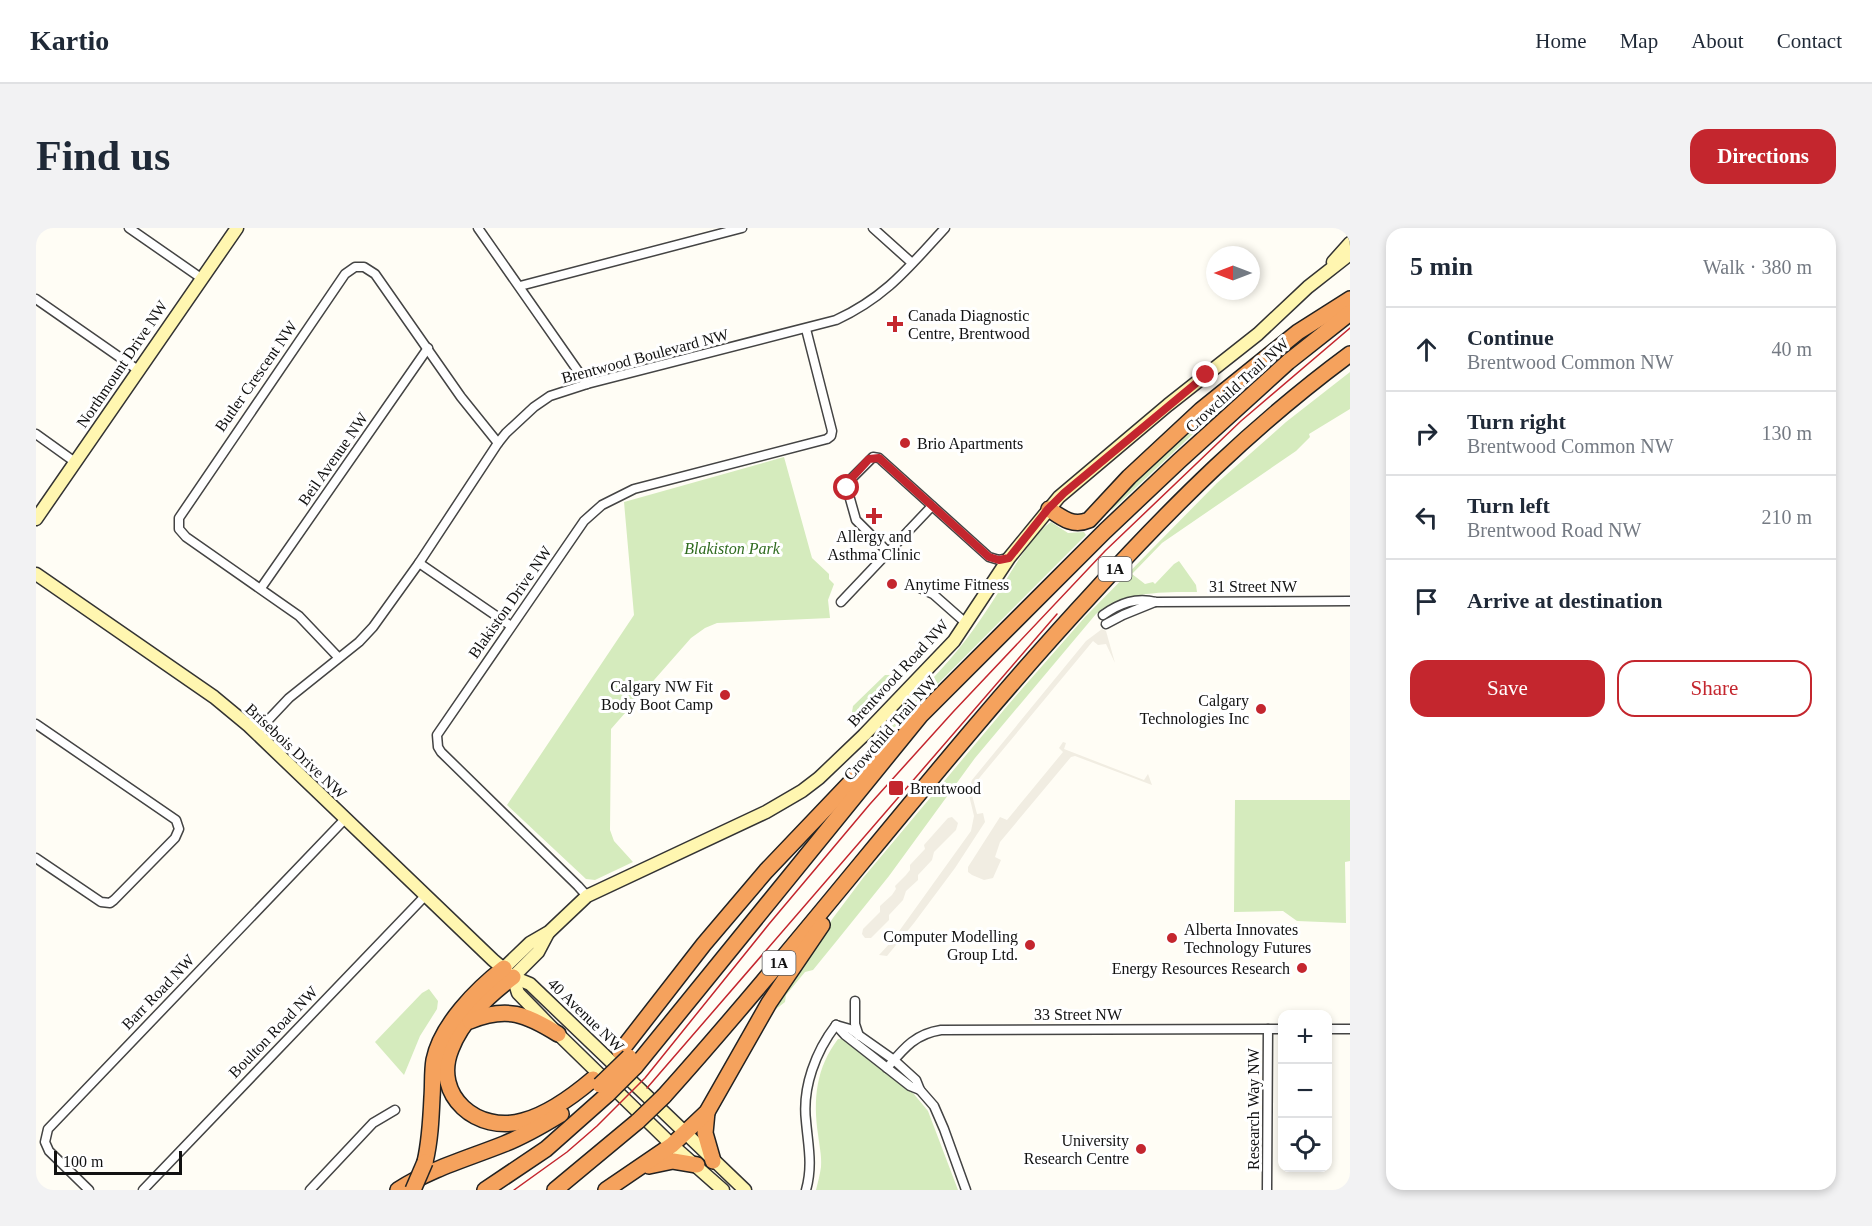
<!DOCTYPE html>
<meta charset="utf-8">
<style>
body{margin:0;font-family:Georgia,serif;background:#f2f2f3;color:#1f2937}
.controls{position:absolute;right:18px;bottom:18px;display:grid;overflow:hidden;border-radius:12px;box-shadow:0 3px 9px #0003}
.controls button{width:54px;height:54px;display:grid;place-items:center;padding:0;border:0;border-bottom:2px solid #e0e1e3;background:#fff;color:#1f2937;font:30px sans-serif}
.compass{position:absolute;left:1170px;top:18px;width:54px;height:54px;border-radius:50%;background:#fff;box-shadow:0 3px 9px #0003;rotate:270deg}
.scale{position:absolute;left:18px;bottom:15px;width:128px;box-sizing:border-box;padding-left:6px;border:3px solid #111;border-top:0;font-size:16px;line-height:21px;white-space:nowrap;color:#111;-webkit-text-stroke:4px #fff;paint-order:stroke}
.stop{position:absolute;width:18px;height:18px;margin:-14px;border:4px solid #c4262e;border-radius:50%;background:#fff}
.stop.end{background:#c4262e;border-color:#fff;box-shadow:0 2px 6px #0008}
.list{margin:0;padding:0;list-style:none}
h2{display:flex;justify-content:space-between;align-items:center;height:78px;margin:0;padding:0 24px;font-size:26px}
h2 small{font-size:20px;font-weight:400;color:#747a83}
.list li{display:grid;grid-template-columns:39px 1fr auto;gap:18px;align-items:center;box-sizing:border-box;height:84px;padding:0 24px;border-top:2px solid #e0e1e3}
.list b{display:block;font-size:22px;white-space:nowrap}
.list p{margin:0;font-size:20px;white-space:nowrap;color:#747a83}
.list em{font-size:20px;font-style:normal;color:#747a83}
.actions{display:flex;gap:12px;padding:18px 24px}
.actions a{flex:1;padding:14px 0;border:2px solid #c4262e;border-radius:18px;text-align:center;font-size:21px;color:#c4262e}
.actions .main{background:#c4262e;color:#fff}
.icon{flex:none;width:33px;height:33px;fill:none;stroke:currentColor;stroke-width:2;stroke-linecap:round;stroke-linejoin:round}
.map{position:relative;flex:none;width:1314px;height:962px;overflow:hidden;border-radius:18px}
header{display:flex;align-items:center;gap:36px;box-sizing:border-box;height:84px;padding:0 30px;background:#fff;border-bottom:2px solid #e0e1e3}
header strong{font-size:28px}
nav{display:flex;gap:33px;margin-inline-start:auto;font-size:21px}
.intro{display:flex;align-items:center;justify-content:space-between;box-sizing:border-box;height:144px;padding:0 36px}
h1{margin:0;font-size:42px}
.button{padding:15px 27px;border-radius:18px;background:#c4262e;color:#fff;font-size:21px;font-weight:700}
main{display:flex;gap:36px;padding:0 36px}
aside{flex:1;background:#fff;border-radius:18px;box-shadow:0 3px 9px #0003}
.map>svg:first-child{display:block}
</style>
<header>
<strong>Kartio</strong>
<nav><a>Home</a><a>Map</a><a>About</a><a>Contact</a></nav>
</header>
<div class="intro"><h1>Find us</h1><a class="button">Directions</a></div>
<main>
<div class="map">
<svg width="1314" height="962" viewBox="0 0 1314 962">
<rect width="100%" height="100%" fill="#fffdf5"/>
<g fill="#d5ebbd">
<path d="M1314 144V181L1273 206 1274 209 1260 223 1126 315 1096 346 1109 356 1117 354 1119 356 1138 336 1143 333 1160 357 1161 364C1126 364 1090 363 1060 386L939 530 853 648 799 715 777 742 769 744 750 767 749 774 740 781 738 779 797 690 827 650 972 477 1049 389 1181 255 1250 194Z"/>
<path d="M1187 171 1189 176 1076 282 1073 279 1079 273Z"/>
<path d="M748 229 776 330 793 346V351L798 356 792 372 794 390 681 395 669 400 655 410 575 501 574 602 578 613 597 634 559 652 550 651 471 577 598 387 588 274Z"/>
<path d="M1015 294 1032 305 1048 304 1050 307 842 516 840 514 899 452 898 449C922 424 941 398 960 368 974 347 994 308 1015 294Z"/>
<path d="M849 447H853L858 452 846 464 844 462 836 470 838 473 821 491 816 484 817 478Z"/>
<path d="M1199 572H1314V633L1309 634 1310 695 1261 693 1247 683 1198 684Z"/>
<path d="M393 761 402 773 401 781 384 808 368 847 339 814 386 765Z"/>
<path d="M802 811H808L877 865 892 883 922 962H780C782 954 784 946 785 939 786 928 783 916 782 906 777 871 780 840 802 811Z"/>
</g>
<g fill="#f1ede2">
<path d="M1066 401 1070 403 1079 435 1070 416 1062 417 1057 413 940 554 944 559 943 564 936 567 941 586 947 585 949 594 919 640 878 695 851 728 843 727 856 713 935 603 938 588 932 563 936 552 1050 413Z"/>
<path d="M1027 514 1030 515 1028 521 1108 552 1112 546 1116 557 1039 528 1035 529 964 614 959 629 965 632 957 650 948 652 936 647 932 644V639L964 589 971 592 1027 524 1023 520Z"/>
<path d="M916 589 922 595 920 602 898 624 896 632 882 647V652L870 663 867 672 853 687V692L835 710H829L826 706 827 701 844 684V678L856 667 860 661 859 658 870 647 874 642V637L889 621 888 617 912 590Z"/>
</g>
<g fill="none" stroke-linecap="round" stroke-linejoin="round">
<defs>
<g id="street">
<path d="M93 0 165 50"/>
<path d="M442 0 551 156"/>
<path d="M837 0 876 35"/>
<path d="M484 58 706 0"/>
<path d="M0 71 102 142"/>
<path d="M0 206 39 234"/>
<path d="M851 323 820 292 811 260 812 254 837 229 843 230 953 329 963 332 973 330"/>
<path d="M383 335 475 398"/>
<path d="M225 360 392 120"/>
<path d="M884 360 897 366 931 396"/>
<path d="M805 374 896 278"/>
<path d="M1067 387C1084 375 1100 369 1120 374L1314 373"/>
<path d="M1070 396 1087 387 1119 374"/>
<path d="M302 429 263 388 150 309 143 301V290L309 46 319 39H328L339 46 425 169 462 215"/>
<path d="M0 496 140 592 143 601 139 610 78 672 74 675 65 674 0 630"/>
<path d="M220 505 253 470 323 414 337 399 383 335 462 215 470 205 498 179 514 168 551 156 800 92C850 69 873 39 909 0"/>
<path d="M551 668 542 658 405 524 402 519 401 507 548 293 566 277 598 261 791 211 795 208 796 203 770 101"/>
<path d="M819 773V796L823 808"/>
<path d="M800 797 814 801 858 832 880 852 884 862 898 878 908 901 930 962"/>
<path d="M800 797 809 807 874 858 884 862"/>
<path d="M1292 801H1314"/>
<path d="M851 840C868 820 879 806 905 802L1246 801"/>
<path d="M53 962 13 923 9 914 12 901 309 591"/>
<path d="M107 962 389 668"/>
<path d="M274 962 337 895 359 882"/>
<path d="M770 962C777 937 772 917 770 893 766 859 780 823 800 797"/>
<path d="M1231 962 1232 801"/>
</g>
<g id="secondary">
<path d="M1297 34 1314 15"/>
<path d="M0 291 201 0"/>
<path d="M0 346 178 469 213 498 457 732 477 749 494 756 709 962"/>
<path d="M468 740 494 715 513 704 551 668 730 584 766 563 783 550 828 507 918 413 973 330 1023 269 1132 177 1222 106 1272 59 1314 26"/>
<path d="M477 749 482 765 522 806 636 917 687 962"/>
<path d="M477 749 502 724 512 705"/>
</g>
<g id="highway">
<path d="M1013 281C1026 290 1037 299 1053 292L1093 249 1165 182 1262 104 1314 71"/>
<path d="M477 749C453 767 426 792 415 821 396 868 442 906 487 893 513 886 537 868 557 851"/>
<path d="M434 793C471 778 490 786 522 806"/>
<path d="M584 824 668 716 730 643 853 514"/>
<path d="M599 839 884 488 1069 303 1143 233 1252 134 1314 85"/>
<path d="M628 868C775 704 907 527 1057 365 1136 278 1219 196 1314 126"/>
<path d="M671 884 669 905 677 933"/>
<path d="M389 934C394 913 395 892 396 869 397 857 396 844 398 832 405 797 441 761 468 740"/>
<path d="M613 938 637 933 661 937"/>
<path d="M362 962C394 941 433 930 468 916 488 908 507 897 525 886"/>
<path d="M449 962 510 921 572 866"/>
<path d="M519 962 602 893"/>
<path d="M570 962 636 917 671 884 733 775 786 697"/>
</g>
</defs>
<use href="#street" stroke="#444" stroke-width="11"/>
<use href="#secondary" stroke="#333" stroke-width="15"/>
<use href="#highway" stroke="#222" stroke-width="18"/>
<use href="#street" stroke="#fff" stroke-width="8"/>
<use href="#secondary" stroke="#fff6b0" stroke-width="12"/>
<use href="#highway" stroke="#f5a25d" stroke-width="15"/>
<g stroke="#c4262e" stroke-width="1.5">
<path d="M611 860 1021 386"/>
<path d="M478 962 531 924 561 898 609 850 733 696 834 576 917 484 1069 323 1205 193 1314 100"/>
</g>
<defs>
<g id="highway-bridge">
<path d="M564 857 593 829"/>
<path d="M572 866 599 839"/>
<path d="M602 893 628 868"/>
<path d="M377 962 389 934"/>
</g>
</defs>
<use href="#highway-bridge" stroke="#222" stroke-width="18" stroke-linecap="butt"/>
<use href="#highway-bridge" stroke="#f5a25d" stroke-width="15"/>
</g>
<g fill="none" stroke-linecap="round" stroke-linejoin="round">
<path stroke="#c4262e" stroke-width="8" d="M811 260 812 254 833 231 843 230 953 329 963 332 973 330 1012 281 1028 265 1170 147"/>
</g>
<g fill="#c4262e" stroke="#fff" stroke-width="2">
<path d="M856 87h6v6h6v6h-6v6h-6v-6h-6v-6h6z"/>
<circle cx="869" cy="215" r="6"/>
<path d="M835 279h6v6h6v6h-6v6h-6v-6h-6v-6h6z"/>
<circle cx="856" cy="356" r="6"/>
<circle cx="689" cy="467" r="6"/>
<circle cx="1225" cy="481" r="6"/>
<rect x="852" y="552" width="16" height="16" rx="3"/>
<circle cx="1136" cy="710" r="6"/>
<circle cx="994" cy="717" r="6"/>
<circle cx="1266" cy="740" r="6"/>
<circle cx="1105" cy="921" r="6"/>
</g>
<g text-anchor="middle" dominant-baseline="central" stroke-width="6" stroke-linejoin="round" paint-order="stroke">
<g fill="#fff" stroke="#585858" stroke-width="1.5">
<rect x="1062.5" y="329" width="33" height="24" rx="4.5"/>
<rect x="726.5" y="723" width="33" height="24" rx="4.5"/>
</g>
<g font-size="15" font-weight="bold" fill="#111">
<text x="1079" y="341">1A</text>
<text x="743" y="735">1A</text>
</g>
<g font-size="16" fill="#111" stroke="#fff" text-anchor="start">
<text x="872" y="87">Canada Diagnostic<tspan x="872" dy="18">Centre, Brentwood</tspan></text>
<text x="881" y="215">Brio Apartments</text>
<text x="838" y="308" text-anchor="middle">Allergy and<tspan x="838" dy="18">Asthma Clinic</tspan></text>
<text x="868" y="356">Anytime Fitness</text>
<text x="677" y="458" text-anchor="end">Calgary NW Fit<tspan x="677" dy="18">Body Boot Camp</tspan></text>
<text x="1213" y="472" text-anchor="end">Calgary<tspan x="1213" dy="18">Technologies Inc</tspan></text>
<text x="874" y="560">Brentwood</text>
<text x="1148" y="701">Alberta Innovates<tspan x="1148" dy="18">Technology Futures</tspan></text>
<text x="982" y="708" text-anchor="end">Computer Modelling<tspan x="982" dy="18">Group Ltd.</tspan></text>
<text x="1254" y="740" text-anchor="end">Energy Resources Research</text>
<text x="1093" y="912" text-anchor="end">University<tspan x="1093" dy="18">Research Centre</tspan></text>
</g>
<g font-size="16" fill="#111" stroke="#fff">
<text transform="translate(609 128) rotate(-15)">Brentwood Boulevard NW</text>
<text transform="translate(86 136) rotate(-56)">Northmount Drive NW</text>
<text transform="translate(220 148) rotate(-55)">Butler Crescent NW</text>
<text transform="translate(1201 157) rotate(-42)">Crowchild Trail NW</text>
<text transform="translate(297 231) rotate(-55)">Beil Avenue NW</text>
<text x="1217" y="358">31 Street NW</text>
<text transform="translate(474 374) rotate(-55)">Blakiston Drive NW</text>
<text transform="translate(862 445) rotate(-47)">Brentwood Road NW</text>
<text transform="translate(854 500) rotate(-49)">Crowchild Trail NW</text>
<text transform="translate(260 523) rotate(43)">Brisebois Drive NW</text>
<text transform="translate(122 764) rotate(-46)">Barr Road NW</text>
<text x="1042" y="786">33 Street NW</text>
<text transform="translate(550 787) rotate(44)">40 Avenue NW</text>
<text transform="translate(237 804) rotate(-46)">Boulton Road NW</text>
<text transform="translate(1217 881) rotate(-90)">Research Way NW</text>
</g>
<g font-size="16" font-style="italic" fill="#2f6b1f" stroke="#fff">
<text x="696" y="320">Blakiston Park</text>
</g>
</g>
</svg>
<div class="controls">
<button>+</button>
<button>−</button>
<button><svg class="icon" aria-label="locate" viewBox="0 0 24 24"><circle cx="12" cy="12" r="6"/><path d="M12 2v4M12 18v4M2 12h4M18 12h4"/></svg></button>
</div>
<svg class="compass" viewBox="-18 -18 36 36"><path d="M0-13l5 13h-10z" fill="#e53935"/><path d="M0 13l5-13h-10z" fill="#747a83"/></svg>
<div class="scale">100 m</div>
<div class="stop" style="left:811px;top:260px"></div>
<div class="stop end" style="left:1170px;top:147px"></div>
</div>
<aside>
<h2>5 min<small>Walk · 380 m</small></h2>
<ul class="list">
<li><svg class="icon" aria-label="ahead" viewBox="0 0 24 24"><path d="M12 20V5M6 11l6-6 6 6"/></svg><div><b>Continue</b><p>Brentwood Common NW</p></div><em>40 m</em></li>
<li><svg class="icon" aria-label="right" viewBox="0 0 24 24"><path d="M7 20v-9h11M14 6l5 5-5 5"/></svg><div><b>Turn right</b><p>Brentwood Common NW</p></div><em>130 m</em></li>
<li><svg class="icon" aria-label="left" viewBox="0 0 24 24"><path d="M17 20v-9H6M10 6l-5 5 5 5"/></svg><div><b>Turn left</b><p>Brentwood Road NW</p></div><em>210 m</em></li>
<li><svg class="icon" aria-label="arrive" viewBox="0 0 24 24"><path d="M6 21V4h12l-3 4 3 4H6"/></svg><div><b>Arrive at destination</b></div></li>
</ul>
<div class="actions"><a class="main">Save</a><a>Share</a></div>
</aside>
</main>
